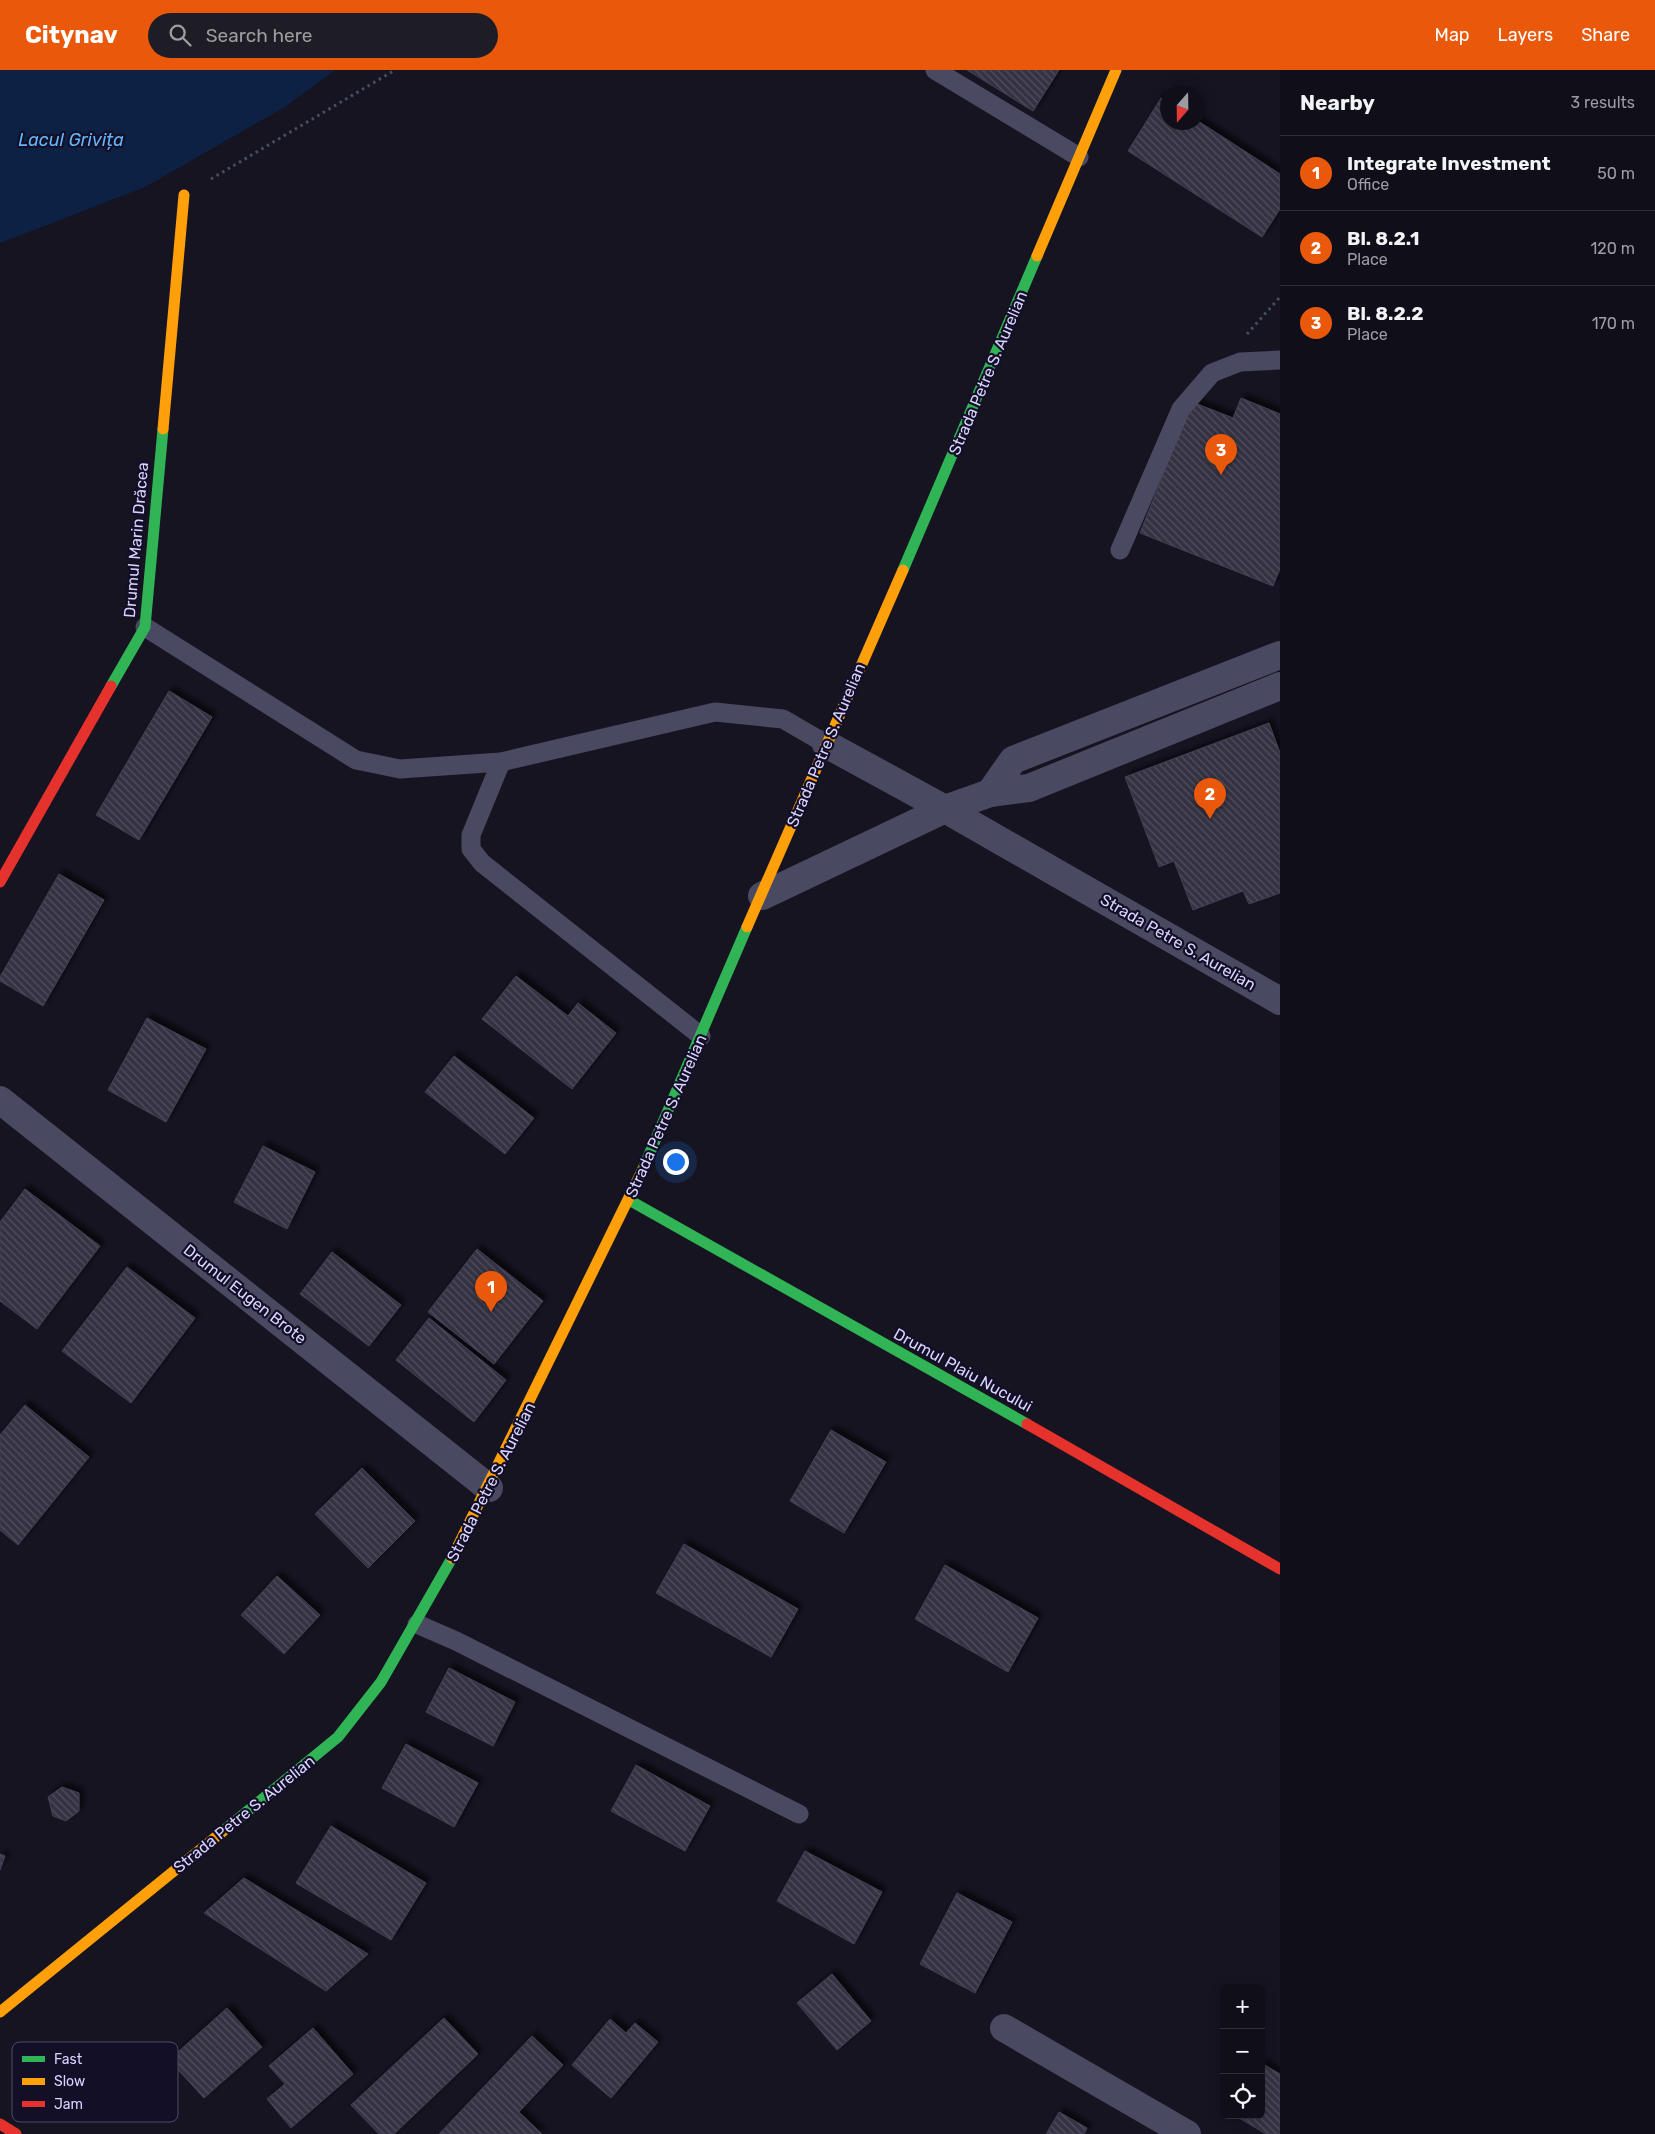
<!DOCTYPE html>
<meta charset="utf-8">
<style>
body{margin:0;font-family:Rubik,sans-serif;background:#1e1d26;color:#f1f3f6}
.controls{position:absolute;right:15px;bottom:15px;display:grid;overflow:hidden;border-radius:8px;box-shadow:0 2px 12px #0003}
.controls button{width:45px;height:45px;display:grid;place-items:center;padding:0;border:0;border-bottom:1px solid #302f38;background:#100f19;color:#f1f3f6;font:25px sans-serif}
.compass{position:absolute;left:1160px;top:15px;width:45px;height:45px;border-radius:50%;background:#100f19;box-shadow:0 2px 12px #0003;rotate:200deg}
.you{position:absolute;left:675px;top:1091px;width:18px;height:18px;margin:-12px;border:4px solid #fff;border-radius:50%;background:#1a73e8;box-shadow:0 0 0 8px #1a73e833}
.badge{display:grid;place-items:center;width:32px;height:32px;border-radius:50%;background:#ea580c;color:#fff;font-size:16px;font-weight:700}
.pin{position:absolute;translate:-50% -41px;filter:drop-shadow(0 1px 2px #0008)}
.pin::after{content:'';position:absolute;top:26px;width:18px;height:15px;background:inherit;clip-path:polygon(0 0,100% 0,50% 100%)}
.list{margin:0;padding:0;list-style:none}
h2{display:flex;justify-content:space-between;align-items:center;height:65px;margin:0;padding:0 20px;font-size:21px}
h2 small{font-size:16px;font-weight:400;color:#9c9ca2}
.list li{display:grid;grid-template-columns:32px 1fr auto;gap:15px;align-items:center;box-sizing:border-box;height:75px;padding:0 20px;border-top:1px solid #302f38}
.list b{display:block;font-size:19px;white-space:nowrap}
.list p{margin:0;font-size:16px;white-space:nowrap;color:#9c9ca2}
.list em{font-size:16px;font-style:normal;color:#9c9ca2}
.icon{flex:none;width:28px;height:28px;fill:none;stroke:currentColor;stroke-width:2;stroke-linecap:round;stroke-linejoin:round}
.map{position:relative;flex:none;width:1280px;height:2064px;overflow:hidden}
header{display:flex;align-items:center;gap:30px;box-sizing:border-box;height:70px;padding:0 25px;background:#ea580c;color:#fff}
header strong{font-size:24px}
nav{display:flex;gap:28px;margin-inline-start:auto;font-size:18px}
.search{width:350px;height:45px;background:#1e1d26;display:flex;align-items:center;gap:12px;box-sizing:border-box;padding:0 18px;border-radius:28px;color:#9c9ca2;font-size:19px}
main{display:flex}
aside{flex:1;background:#100f19}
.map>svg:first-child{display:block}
</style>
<header>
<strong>Citynav</strong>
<div class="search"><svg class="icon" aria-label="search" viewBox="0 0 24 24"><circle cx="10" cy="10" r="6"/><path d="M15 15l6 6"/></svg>Search here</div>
<nav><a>Map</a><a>Layers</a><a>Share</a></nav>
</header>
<main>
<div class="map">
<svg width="1280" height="2064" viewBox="0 0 1280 2064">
<defs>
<pattern id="building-back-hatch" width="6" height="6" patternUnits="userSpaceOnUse" patternTransform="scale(1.25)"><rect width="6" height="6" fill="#343243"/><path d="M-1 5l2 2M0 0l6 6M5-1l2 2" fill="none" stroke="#514f5f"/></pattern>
<filter id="shadow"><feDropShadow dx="4.5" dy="-4.5" stdDeviation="2.5" flood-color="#0009"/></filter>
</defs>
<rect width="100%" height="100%" fill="#161421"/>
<path fill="#0d2144" d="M0 0H335L285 37 145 117 0 173Z"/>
<g fill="url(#building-back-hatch)" stroke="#433f54" filter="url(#shadow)">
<path d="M967 0H1059L1033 41Z"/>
<path d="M1161 28 1168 32V52L1198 51 1280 104V139L1262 167 1128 81Z"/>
<path d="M1241 328 1280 344V499L1273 516 1140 463 1192 332 1233 348Z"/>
<path d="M169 621 212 647 139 770 96 745Z"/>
<path d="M1269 653 1280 683V823L1249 834 1243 821 1193 840 1174 791 1159 797 1125 707Z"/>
<path d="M59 804 104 830 43 936 0 911V907Z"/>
<path d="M516 906 568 946 578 933 616 963 572 1019 482 949Z"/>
<path d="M147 948 206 979 166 1052 108 1020Z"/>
<path d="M454 986 534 1048 505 1084 425 1022Z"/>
<path d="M263 1076 315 1102 287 1159 234 1132Z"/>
<path d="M25 1119 100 1176 37 1259 0 1231V1152Z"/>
<path d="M477 1179 543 1231 494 1294 428 1242Z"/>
<path d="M332 1182 401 1235 369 1276 300 1224Z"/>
<path d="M127 1197 195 1248 131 1333 62 1281Z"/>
<path d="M429 1248 506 1310 474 1352 396 1290Z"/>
<path d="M25 1335 89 1387 18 1475 0 1460V1365Z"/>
<path d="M831 1360 886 1392 844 1463 790 1431Z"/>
<path d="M362 1398 415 1451 368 1498 315 1444Z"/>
<path d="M684 1474 798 1539 771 1587 656 1523Z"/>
<path d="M945 1495 1038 1548 1008 1602 915 1549Z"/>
<path d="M277 1506 320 1545 284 1584 241 1545Z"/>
<path d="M449 1598 515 1632 493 1676 426 1642Z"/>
<path d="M406 1674 478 1713 454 1757 382 1718Z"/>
<path d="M636 1695 710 1736 685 1781 611 1741Z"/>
<path d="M62 1717 79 1723V1741L66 1751 53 1746 48 1727Z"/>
<path d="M331 1756 426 1813 391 1870 296 1813Z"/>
<path d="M805 1781 882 1822 854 1874 777 1831Z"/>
<path d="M0 1784 5 1786 0 1800Z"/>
<path d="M244 1808 368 1884 326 1921 204 1843Z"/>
<path d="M957 1823 1012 1852 975 1923 920 1894Z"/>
<path d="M832 1904 871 1951 837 1980 797 1933Z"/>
<path d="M227 1938 262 1977 204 2028 169 1990Z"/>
<path d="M444 1948 478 1984 394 2064H379L351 2035Z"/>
<path d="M610 1949 626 1963 635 1953 658 1972 611 2028 572 1995Z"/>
<path d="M313 1958 353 2004 291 2058 267 2029 285 2014 269 1996Z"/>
<path d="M532 1966 563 1995 519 2042 542 2064H439Z"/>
<path d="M1261 1993 1280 2004V2064H1266L1234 2045H1261Z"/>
<path d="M1059 2042 1087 2058 1084 2064H1046Z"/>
</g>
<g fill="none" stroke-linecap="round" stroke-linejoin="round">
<g stroke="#44505f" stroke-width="3" stroke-dasharray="2.5 4" stroke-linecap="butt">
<path d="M211 109 395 0"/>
<path d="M1247 264 1280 227"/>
</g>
<g stroke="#4a4962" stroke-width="19">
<path d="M935 0 1079 87"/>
<path d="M1120 480 1181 339 1212 303 1240 292 1280 290"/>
<path d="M145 557 356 690 400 699 501 692 715 642 783 649 826 674"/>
<path d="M501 692 471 765V779L482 793 701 966"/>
<path d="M417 1554 456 1571 799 1744"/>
</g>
<g stroke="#4a4962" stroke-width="28">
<path d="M826 674 945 739 1280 931"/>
<path d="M990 723 1013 690 1280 585"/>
<path d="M762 826 945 739 990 723 1029 718 1280 616"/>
<path d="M0 1030 489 1418"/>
<path d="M1004 1958 1187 2064"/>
</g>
<g stroke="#30b455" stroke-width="11">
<path d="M903 500 1037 186"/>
<path d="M111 616 145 557 163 359"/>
<path d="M642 1101 747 857"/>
<path d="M629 1130 1027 1354"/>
<path d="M222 1762 338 1667 381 1612 452 1488"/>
</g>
<g stroke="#ff9f0a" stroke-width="11">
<path d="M1037 186 1116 0"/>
<path d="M163 359 184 125"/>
<path d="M747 857 903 500"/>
<path d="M452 1488 642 1101"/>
<path d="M0 1942 222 1762"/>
</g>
<g stroke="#e5322d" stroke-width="11">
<path d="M0 812 111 616"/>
<path d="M1027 1354 1280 1499"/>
<path d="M0 2054 16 2064"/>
</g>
</g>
<g text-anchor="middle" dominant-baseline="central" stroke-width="4.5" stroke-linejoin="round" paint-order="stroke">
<g font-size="16" fill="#d9d4ff" stroke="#130f26">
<text transform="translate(988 303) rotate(-67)">Strada Petre S. Aurelian</text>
<text transform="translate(136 470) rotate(-85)">Drumul Marin Drăcea</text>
<text transform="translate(826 675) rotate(-67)">Strada Petre S. Aurelian</text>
<text transform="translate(1178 872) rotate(30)">Strada Petre S. Aurelian</text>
<text transform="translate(666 1046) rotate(-66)">Strada Petre S. Aurelian</text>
<text transform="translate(245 1224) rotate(38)">Drumul Eugen Brote</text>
<text transform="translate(963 1300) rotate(29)">Drumul Plaiu Nucului</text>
<text transform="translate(491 1412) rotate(-63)">Strada Petre S. Aurelian</text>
<text transform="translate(244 1744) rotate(-39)">Strada Petre S. Aurelian</text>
</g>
<g font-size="18" font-style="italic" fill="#62b6ff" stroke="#130f26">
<text x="71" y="70">Lacul Grivița</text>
</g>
</g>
<rect x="12" y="1972" width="166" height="80" rx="8" fill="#130f26" stroke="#4e4a67" stroke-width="1"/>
<rect x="22" y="1986" width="23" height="6" fill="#30b455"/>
<rect x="22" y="2008" width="23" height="7" fill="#ff9f0a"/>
<rect x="22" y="2031" width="23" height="6" fill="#e5322d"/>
<g font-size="14" fill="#d9d4ff">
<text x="54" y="1994">Fast</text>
<text x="54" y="2016">Slow</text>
<text x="54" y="2039">Jam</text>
</g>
</svg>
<div class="controls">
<button>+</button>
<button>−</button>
<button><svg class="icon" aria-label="locate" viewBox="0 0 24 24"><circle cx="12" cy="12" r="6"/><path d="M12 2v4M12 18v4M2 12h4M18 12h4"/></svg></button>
</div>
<svg class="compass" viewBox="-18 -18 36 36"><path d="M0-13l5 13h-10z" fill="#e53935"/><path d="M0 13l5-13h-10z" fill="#9c9ca2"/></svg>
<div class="you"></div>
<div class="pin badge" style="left:491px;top:1242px">1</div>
<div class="pin badge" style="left:1210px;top:749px">2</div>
<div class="pin badge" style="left:1221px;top:405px">3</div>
</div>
<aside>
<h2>Nearby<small>3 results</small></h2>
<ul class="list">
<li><span class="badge">1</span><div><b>Integrate Investment</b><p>Office</p></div><em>50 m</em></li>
<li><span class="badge">2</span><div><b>Bl. 8.2.1</b><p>Place</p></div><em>120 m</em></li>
<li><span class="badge">3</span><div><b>Bl. 8.2.2</b><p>Place</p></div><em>170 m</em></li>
</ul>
</aside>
</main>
